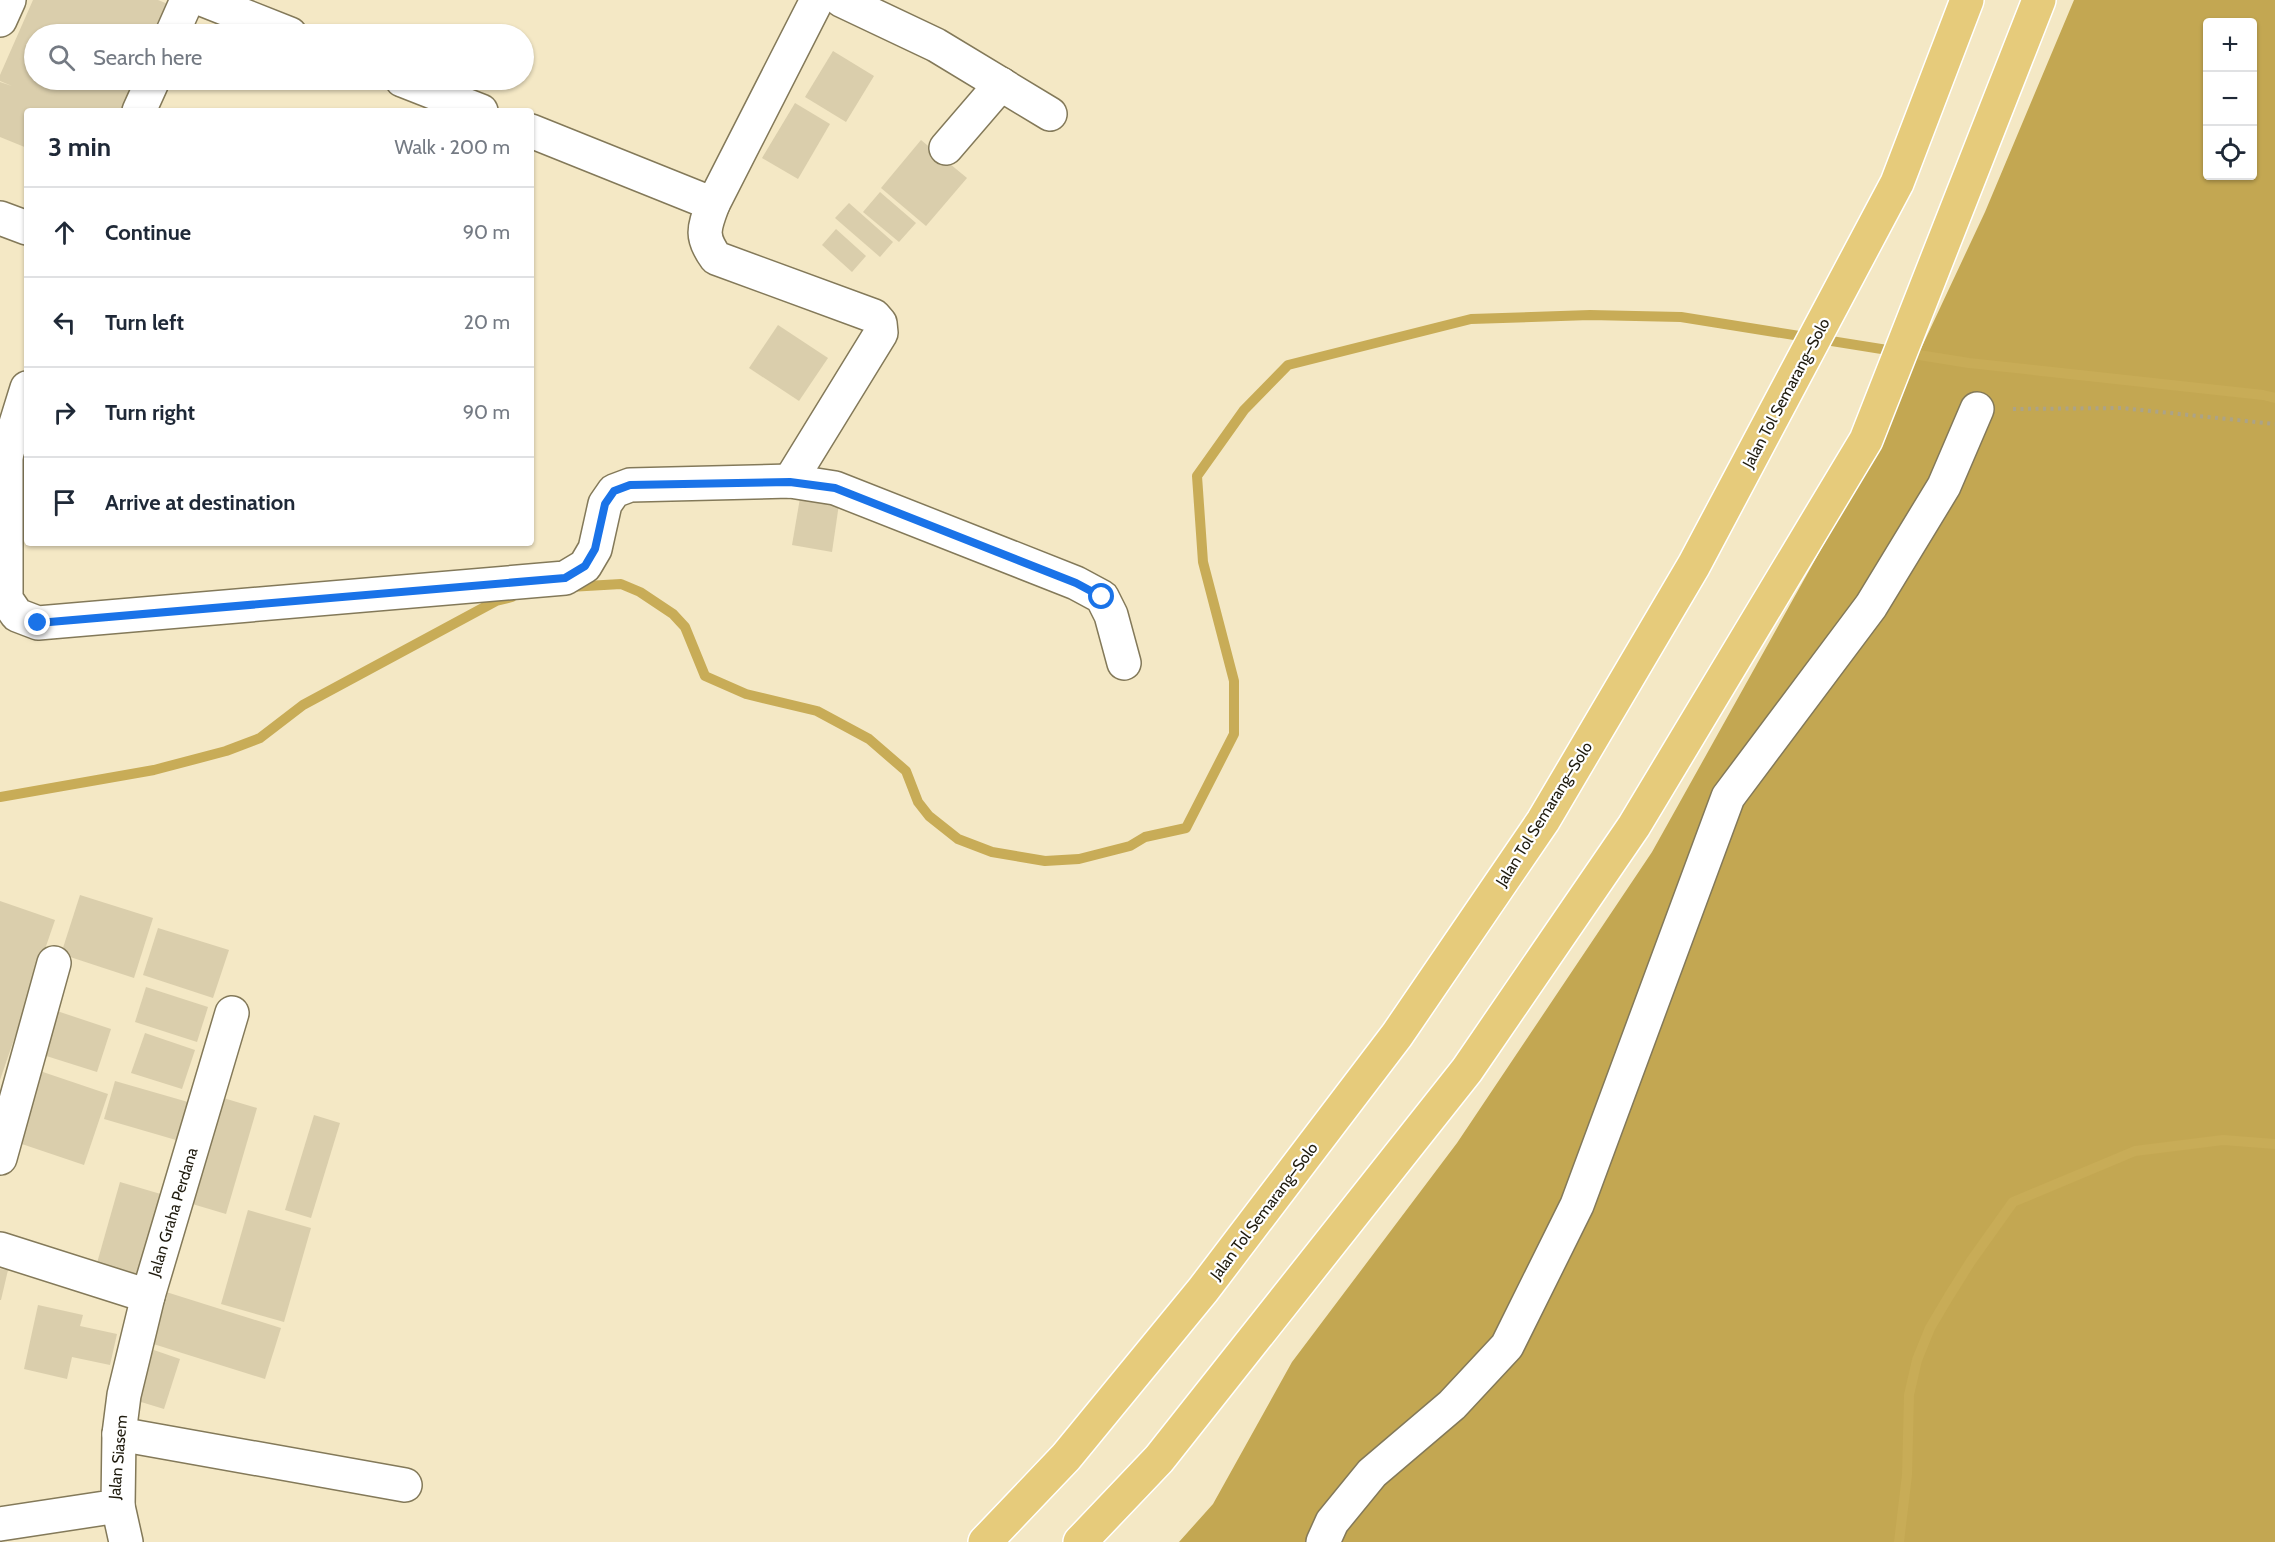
<!DOCTYPE html>
<meta charset="utf-8">
<style>
body{margin:0;font-family:Cabin,sans-serif;background:#f6f6f7;color:#1f2937}
.controls{position:absolute;right:18px;top:18px;display:grid;overflow:hidden;border-radius:6px;box-shadow:0 2px 4px #0004}
.controls button{width:54px;height:54px;display:grid;place-items:center;padding:0;border:0;border-bottom:2px solid #e0e1e3;background:#fff;color:#1f2937;font:30px sans-serif}
.stop{position:absolute;width:18px;height:18px;margin:-14px;border:4px solid #1a73e8;border-radius:50%;background:#fff}
.stop.end{background:#1a73e8;border-color:#fff;box-shadow:0 2px 6px #0008}
.list{margin:0;padding:0;list-style:none}
h2{display:flex;justify-content:space-between;align-items:center;height:78px;margin:0;padding:0 24px;font-size:26px}
h2 small{font-size:20px;font-weight:400;color:#747a83}
.list li{display:grid;grid-template-columns:39px 1fr auto;gap:18px;align-items:center;box-sizing:border-box;height:90px;padding:0 24px;border-top:2px solid #e0e1e3}
.list b{display:block;font-size:22px;white-space:nowrap}
.list em{font-size:20px;font-style:normal;color:#747a83}
.icon{flex:none;width:33px;height:33px;fill:none;stroke:currentColor;stroke-width:2;stroke-linecap:round;stroke-linejoin:round}
.map{position:relative;flex:none;width:2275px;height:1542px;overflow:hidden}
.search{position:absolute;background:#fff;box-shadow:0 2px 4px #0004;left:24px;top:24px;width:510px;height:66px;display:flex;align-items:center;gap:15px;box-sizing:border-box;padding:0 21px;border-radius:33px;color:#747a83;font-size:22px}
.panel{position:absolute;background:#fff;box-shadow:0 2px 4px #0004;left:24px;top:108px;width:510px;height:438px;border-radius:6px}
.map>svg:first-child{display:block}
</style>
<div class="map">
<svg width="2275" height="1542" viewBox="0 0 2275 1542">
<rect width="100%" height="100%" fill="#f4e8c5"/>
<path fill="#c3a752" fill-rule="evenodd" d="M2074 0H2275V1542H1179L1213 1504 1292 1362 1457 1143 1652 852 1858 483 1985 212ZM2208 22H2252V176H2208Z"/>
<g fill="none" stroke-linecap="round" stroke-linejoin="round">
<g stroke="#c8ac57" stroke-width="10">
<path d="M569 587 621 584 640 592 673 614 685 627 705 676 746 694 817 711 869 739 906 771 918 802 929 816 958 839 992 852 1045 861 1079 859 1130 846 1145 837 1186 828 1234 734V681L1203 562 1197 476 1244 410 1288 365 1471 319 1590 315 1681 317 1969 363 2263 395 2275 398"/>
<path d="M0 797 154 770 226 751 260 738 303 705 496 601 512 597"/>
<path d="M1899 1542 1907 1475 1909 1395 1917 1360 1930 1328 1949 1296 1971 1261 2013 1202 2135 1151 2223 1140 2275 1144"/>
</g>
</g>
<g fill="#daceac">
<path d="M33 0H158L168 4 155 34H34V80H135L121 111H27V148L0 137V82L12 86 0 81V75Z"/>
<path d="M833 51 874 76 846 122 805 97Z"/>
<path d="M795 103 830 124 798 179 762 158Z"/>
<path d="M921 140 967 178 926 226 881 188Z"/>
<path d="M880 192 916 223 899 242 863 212Z"/>
<path d="M849 203 893 242 880 257 835 218Z"/>
<path d="M836 229 866 256 852 272 822 245Z"/>
<path d="M778 325 828 358 799 401 749 368Z"/>
<path d="M800 498 839 504 832 552 792 545Z"/>
<path d="M80 895 153 918 134 978 61 954Z"/>
<path d="M0 901 55 920 0 1080Z"/>
<path d="M158 928 229 950 213 998 143 975Z"/>
<path d="M146 987 208 1007 197 1042 135 1022Z"/>
<path d="M54 1010 111 1029 97 1072 40 1054Z"/>
<path d="M145 1033 195 1050 182 1089 131 1073Z"/>
<path d="M37 1070 108 1094 84 1165 13 1141Z"/>
<path d="M115 1081 188 1102 176 1140 104 1119Z"/>
<path d="M220 1097 257 1108 226 1214 189 1203Z"/>
<path d="M314 1115 340 1123 311 1218 285 1210Z"/>
<path d="M120 1182 164 1195 140 1276 97 1263Z"/>
<path d="M248 1210 311 1228 284 1322 221 1304Z"/>
<path d="M0 1269 8 1270 1 1300H0Z"/>
<path d="M163 1291 281 1328 265 1379 147 1342Z"/>
<path d="M38 1305 83 1315 80 1326 117 1334 110 1365 72 1357 67 1379 24 1369Z"/>
<path d="M145 1347 180 1359 164 1409 128 1398Z"/>
</g>
<g fill="none" stroke-linecap="round" stroke-linejoin="round">
<defs>
<g id="minor">
<path d="M204 0 290 34"/>
<path d="M841 0 936 45 1050 114"/>
<path d="M0 20 9 0"/>
<path d="M172 34 187 0"/>
<path d="M402 80 481 111"/>
<path d="M139 111 153 80"/>
<path d="M531 131 713 204"/>
<path d="M946 148 1001 84"/>
<path d="M0 218 27 228"/>
<path d="M6 456V599L17 615 38 623 565 578 585 566 595 549 605 504 614 491 630 485 790 481 835 488 1076 583 1102 597 1111 615 1124 663"/>
<path d="M0 461 6 456 27 388"/>
<path d="M790 481 881 333 880 323 874 316 716 258C700 236 704 228 713 204L817 0"/>
<path d="M0 1158 54 963"/>
<path d="M0 1249 148 1296"/>
<path d="M119 1434 405 1485"/>
<path d="M118 1506 126 1542"/>
<path d="M0 1524 118 1506 119 1434 124 1395 148 1296 232 1013"/>
<path d="M1323 1542 1332 1522 1372 1473 1452 1405 1507 1346 1577 1205 1728 797 1871 606 1944 486 1977 409"/>
</g>
<g id="highway">
<path d="M985 1542 1066 1457 1203 1290 1397 1035 1543 821 1694 565 1897 183 1967 0"/>
<path d="M1080 1542 1159 1459 1467 1070 1634 826 1866 440 2039 0"/>
</g>
</defs>
<use href="#minor" stroke="#837959" stroke-width="36"/>
<use href="#highway" stroke="#fff" stroke-width="36"/>
<path stroke="#aca387" stroke-width="4" stroke-dasharray="3 4.5" stroke-linecap="butt" d="M2013 409 2122 408 2275 424"/>
<use href="#minor" stroke="#fff" stroke-width="33"/>
<use href="#highway" stroke="#e6cb7b" stroke-width="33"/>
</g>
<g fill="none" stroke-linecap="round" stroke-linejoin="round">
<path stroke="#1a73e8" stroke-width="8" d="M38 623 565 578 585 566 595 549 605 504 614 491 630 485 790 482 835 488 1076 583 1102 597"/>
</g>
<g text-anchor="middle" dominant-baseline="central" stroke-width="4.5" stroke-linejoin="round" paint-order="stroke">
<g font-size="16" fill="#1f1b0e" stroke="#fff">
<text transform="translate(1786 393) rotate(-62)">Jalan Tol Semarang–Solo</text>
<text transform="translate(1544 814) rotate(-58)">Jalan Tol Semarang–Solo</text>
<text transform="translate(1264 1211) rotate(-53)">Jalan Tol Semarang–Solo</text>
<text transform="translate(173 1212) rotate(-73)">Jalan Graha Perdana</text>
<text transform="translate(118 1457) rotate(-85)">Jalan Siasem</text>
</g>
</g>
</svg>
<div class="controls">
<button>+</button>
<button>−</button>
<button><svg class="icon" aria-label="locate" viewBox="0 0 24 24"><circle cx="12" cy="12" r="6"/><path d="M12 2v4M12 18v4M2 12h4M18 12h4"/></svg></button>
</div>
<div class="stop" style="left:1102px;top:597px"></div>
<div class="stop end" style="left:38px;top:623px"></div>
<div class="search"><svg class="icon" aria-label="search" viewBox="0 0 24 24"><circle cx="10" cy="10" r="6"/><path d="M15 15l6 6"/></svg>Search here</div>
<section class="panel">
<h2>3 min<small>Walk · 200 m</small></h2>
<ul class="list">
<li><svg class="icon" aria-label="ahead" viewBox="0 0 24 24"><path d="M12 20V5M6 11l6-6 6 6"/></svg><div><b>Continue</b></div><em>90 m</em></li>
<li><svg class="icon" aria-label="left" viewBox="0 0 24 24"><path d="M17 20v-9H6M10 6l-5 5 5 5"/></svg><div><b>Turn left</b></div><em>20 m</em></li>
<li><svg class="icon" aria-label="right" viewBox="0 0 24 24"><path d="M7 20v-9h11M14 6l5 5-5 5"/></svg><div><b>Turn right</b></div><em>90 m</em></li>
<li><svg class="icon" aria-label="arrive" viewBox="0 0 24 24"><path d="M6 21V4h12l-3 4 3 4H6"/></svg><div><b>Arrive at destination</b></div></li>
</ul>
</section>
</div>
